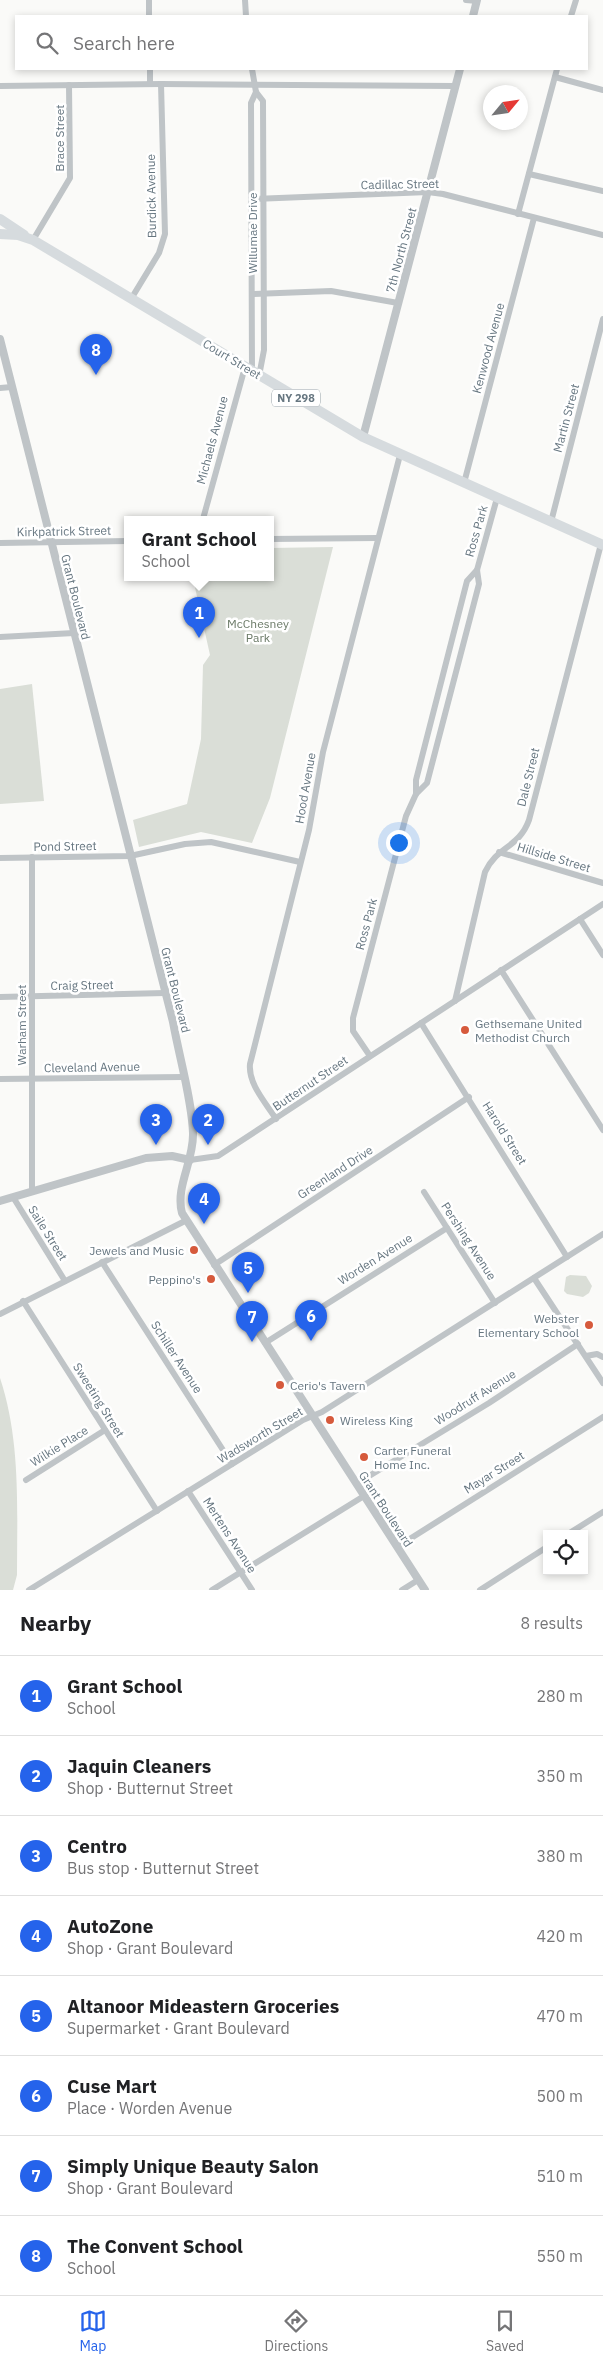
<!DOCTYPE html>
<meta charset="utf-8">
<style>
body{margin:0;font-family:"IBM Plex Sans",sans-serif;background:#f6f6f6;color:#202124}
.controls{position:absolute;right:15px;bottom:15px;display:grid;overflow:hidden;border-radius:0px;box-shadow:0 2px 8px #0003}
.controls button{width:45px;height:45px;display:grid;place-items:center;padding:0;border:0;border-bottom:1px solid #e0e0e0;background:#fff;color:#202124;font:25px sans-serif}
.compass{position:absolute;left:483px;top:85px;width:45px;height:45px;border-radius:50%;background:#fff;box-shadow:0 2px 8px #0003;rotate:61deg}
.you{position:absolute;left:398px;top:842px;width:18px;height:18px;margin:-12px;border:4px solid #fff;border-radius:50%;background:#1a73e8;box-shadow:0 0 0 8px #1a73e833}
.badge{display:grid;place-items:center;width:32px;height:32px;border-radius:50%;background:#2563eb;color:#fff;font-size:16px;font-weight:700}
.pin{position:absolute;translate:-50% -41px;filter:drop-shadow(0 1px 2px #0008)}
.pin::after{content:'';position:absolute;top:26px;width:18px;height:15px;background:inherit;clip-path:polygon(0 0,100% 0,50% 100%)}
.popup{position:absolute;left:124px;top:516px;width:150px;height:65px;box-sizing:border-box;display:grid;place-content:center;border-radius:0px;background:#fff;filter:drop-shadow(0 1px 4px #0005);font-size:16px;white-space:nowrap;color:#757577}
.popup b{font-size:19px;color:#202124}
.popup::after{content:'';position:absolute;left:50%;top:100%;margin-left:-10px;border:10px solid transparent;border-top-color:#fff}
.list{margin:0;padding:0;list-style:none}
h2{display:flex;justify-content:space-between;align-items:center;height:65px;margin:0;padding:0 20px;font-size:21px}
h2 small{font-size:16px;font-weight:400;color:#757577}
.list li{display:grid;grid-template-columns:32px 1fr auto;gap:15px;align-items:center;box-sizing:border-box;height:80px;padding:0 20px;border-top:1px solid #e0e0e0}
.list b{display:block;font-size:19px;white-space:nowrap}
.list p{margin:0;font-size:16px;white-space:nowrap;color:#757577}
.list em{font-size:16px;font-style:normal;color:#757577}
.icon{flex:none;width:28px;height:28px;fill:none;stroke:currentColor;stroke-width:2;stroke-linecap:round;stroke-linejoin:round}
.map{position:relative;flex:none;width:603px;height:1590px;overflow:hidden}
.search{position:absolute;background:#fff;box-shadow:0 2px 8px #0003;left:15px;right:15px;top:15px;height:55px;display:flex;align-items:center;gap:12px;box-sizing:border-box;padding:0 18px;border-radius:0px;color:#757577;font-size:19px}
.sheet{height:705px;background:#fff}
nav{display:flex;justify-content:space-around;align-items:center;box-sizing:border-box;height:70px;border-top:1px solid #e0e0e0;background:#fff;font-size:14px;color:#757577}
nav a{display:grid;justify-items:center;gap:2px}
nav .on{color:#2563eb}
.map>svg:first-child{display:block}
</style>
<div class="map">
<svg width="603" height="1590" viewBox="0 0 603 1590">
<rect width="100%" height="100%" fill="#fafaf8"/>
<g fill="#daded7">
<path d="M333 547 270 798 252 843 201 832 139 847 133 820 187 804 201 739 203 665 210 655 194 583 197 577H270V548Z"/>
<path d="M32 684 44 801 0 804V689Z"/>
<path d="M570 1275 586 1276 592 1286 589 1293 583 1297 567 1294 564 1291 566 1277Z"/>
<path d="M0 1378C21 1441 17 1509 17 1575L13 1590H0Z"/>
</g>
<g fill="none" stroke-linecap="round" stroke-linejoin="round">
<g stroke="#bfc4c7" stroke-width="6">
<path d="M149 0V16"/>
<path d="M245 0 246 16"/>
<path d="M466 0 477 1"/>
<path d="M571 16 576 0"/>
<path d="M150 69V84"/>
<path d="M252 69 256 92 263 101 264 350 259 376"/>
<path d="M555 77 603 90"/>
<path d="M0 86 161 84 455 86"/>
<path d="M529 174 603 191"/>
<path d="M253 199 428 192 443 194 603 235"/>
<path d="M518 214 557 69"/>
<path d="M33 240 70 178 69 85"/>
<path d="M253 294 331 291 398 303"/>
<path d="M131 299 159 253 165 234 161 84"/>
<path d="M252 371 251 103 256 92"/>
<path d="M0 388 12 387"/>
<path d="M464 483 534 218"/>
<path d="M203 519 245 367"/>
<path d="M551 522 603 319"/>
<path d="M270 539 377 538"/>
<path d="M0 543 128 541"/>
<path d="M0 637 74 633"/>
<path d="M416 794V780L467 581 477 570"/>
<path d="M499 852 603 883"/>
<path d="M0 858 130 856 185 844 211 842 300 862"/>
<path d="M580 919 603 955"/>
<path d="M501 970 603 1130"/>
<path d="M0 997 165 993"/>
<path d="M455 1001 485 872C497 846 519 848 529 820L601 544"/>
<path d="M421 1023 567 1257"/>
<path d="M370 1056 353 1031V1018L406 816 416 794 427 783 479 584 477 570 497 498"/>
<path d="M0 1079 183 1077"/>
<path d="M276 1119C266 1103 248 1084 250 1064L309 830 323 752 400 455"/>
<path d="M190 1160 218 1156 603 904"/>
<path d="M32 1192V857"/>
<path d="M424 1192 495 1303"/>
<path d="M13 1197 65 1281"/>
<path d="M102 1262 232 1464"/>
<path d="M214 1265 469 1097"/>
<path d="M534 1278 603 1383"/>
<path d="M23 1301 157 1511"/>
<path d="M0 1314 187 1220"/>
<path d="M265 1343 447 1228"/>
<path d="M586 1356 597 1354 603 1357"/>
<path d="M26 1480 105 1430"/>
<path d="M356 1484 489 1403 578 1344"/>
<path d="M188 1491 252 1590"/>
<path d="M568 1534 603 1512"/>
<path d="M397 1547 603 1417"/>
<path d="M29 1590 303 1420 322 1412 603 1234"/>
<path d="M212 1590 364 1496"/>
<path d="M402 1590 418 1580"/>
<path d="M480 1590 547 1547"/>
</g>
<g stroke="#bfc4c7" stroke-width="8">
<path d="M473 16 477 0"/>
<path d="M0 339 173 1022C179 1056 192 1100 193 1133 194 1161 175 1187 182 1213L425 1590"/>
<path d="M363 437 460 69"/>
<path d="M0 1201 146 1158 172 1156 190 1160"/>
</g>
<g stroke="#d6dbde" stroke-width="10">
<path d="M0 219 24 235"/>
<path d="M0 234 18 235 33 240 363 437 603 545"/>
</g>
</g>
<g fill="#d65a3c" stroke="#fff" stroke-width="2">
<circle cx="465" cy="1030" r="5"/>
<circle cx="194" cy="1250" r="5"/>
<circle cx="211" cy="1279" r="5"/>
<circle cx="589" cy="1325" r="5"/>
<circle cx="280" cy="1385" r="5"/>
<circle cx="330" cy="1420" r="5"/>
<circle cx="364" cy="1457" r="5"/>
</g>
<g text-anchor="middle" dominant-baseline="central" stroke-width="5" stroke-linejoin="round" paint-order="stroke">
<rect fill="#fff" stroke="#949fa6" stroke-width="1" x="272" y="389.5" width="48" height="17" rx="4"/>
<g font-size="11" font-weight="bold" fill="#667680">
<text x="296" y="398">NY 298</text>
</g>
<g font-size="12" fill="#667680" stroke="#fff">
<text transform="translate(59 138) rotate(-90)">Brace Street</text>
<text transform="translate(400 184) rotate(-1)">Cadillac Street</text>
<text transform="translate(151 196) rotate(-91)">Burdick Avenue</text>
<text transform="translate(252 233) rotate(-90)">Willumae Drive</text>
<text transform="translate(401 250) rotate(-75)">7th North Street</text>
<text transform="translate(488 348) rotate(-75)">Kenwood Avenue</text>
<text transform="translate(232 359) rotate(31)">Court Street</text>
<text transform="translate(566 418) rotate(-75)">Martin Street</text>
<text transform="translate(212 440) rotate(-75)">Michaels Avenue</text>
<text transform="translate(64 531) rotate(-1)">Kirkpatrick Street</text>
<text transform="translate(476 531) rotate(-74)">Ross Park</text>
<text transform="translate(76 597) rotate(76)">Grant Boulevard</text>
<text transform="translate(528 777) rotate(-76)">Dale Street</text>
<text transform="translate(305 788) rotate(-80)">Hood Avenue</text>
<text transform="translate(65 846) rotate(-1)">Pond Street</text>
<text transform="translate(554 857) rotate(17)">Hillside Street</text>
<text transform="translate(366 924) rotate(-75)">Ross Park</text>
<text transform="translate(82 985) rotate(-1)">Craig Street</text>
<text transform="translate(176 990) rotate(76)">Grant Boulevard</text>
<text transform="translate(21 1025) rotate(-90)">Warham Street</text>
<text transform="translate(92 1067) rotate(-1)">Cleveland Avenue</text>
<text transform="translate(310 1083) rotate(-34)">Butternut Street</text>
<text transform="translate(505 1133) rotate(58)">Harold Street</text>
<text transform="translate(335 1172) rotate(-33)">Greenland Drive</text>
<text transform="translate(48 1233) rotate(58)">Saile Street</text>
<text transform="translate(469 1241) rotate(57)">Pershing Avenue</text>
<text transform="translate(375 1259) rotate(-32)">Worden Avenue</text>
<text transform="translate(177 1357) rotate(57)">Schiller Avenue</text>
<text transform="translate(475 1397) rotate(-32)">Woodruff Avenue</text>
<text transform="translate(99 1400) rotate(58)">Sweeting Street</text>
<text transform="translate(260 1435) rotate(-31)">Wadsworth Street</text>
<text transform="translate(59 1446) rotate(-32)">Wilkie Place</text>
<text transform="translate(494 1472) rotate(-32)">Mayar Street</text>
<text transform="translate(386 1509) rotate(57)">Grant Boulevard</text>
<text transform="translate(230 1535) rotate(57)">Mertens Avenue</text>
</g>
<g font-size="12" fill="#6a7966" stroke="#fff">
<text x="258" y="623">McChesney<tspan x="258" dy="14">Park</tspan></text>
</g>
<g font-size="12" fill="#667680" stroke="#fff" text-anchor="start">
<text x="475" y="1023">Gethsemane United<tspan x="475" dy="14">Methodist Church</tspan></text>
<text x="184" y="1250" text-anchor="end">Jewels and Music</text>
<text x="201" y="1279" text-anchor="end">Peppino's</text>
<text x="579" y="1318" text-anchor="end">Webster<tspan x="579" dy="14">Elementary School</tspan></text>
<text x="290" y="1385">Cerio's Tavern</text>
<text x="340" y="1420">Wireless King</text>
<text x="374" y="1450">Carter Funeral<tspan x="374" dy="14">Home Inc.</tspan></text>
</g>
</g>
</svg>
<div class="controls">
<button><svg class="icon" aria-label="locate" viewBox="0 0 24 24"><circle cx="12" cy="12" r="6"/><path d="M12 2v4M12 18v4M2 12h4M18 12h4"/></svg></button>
</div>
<svg class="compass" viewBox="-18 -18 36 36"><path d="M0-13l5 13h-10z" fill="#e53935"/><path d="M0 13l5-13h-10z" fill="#757577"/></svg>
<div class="you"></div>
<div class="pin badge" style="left:199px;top:638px">1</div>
<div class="popup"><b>Grant School</b>School</div>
<div class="pin badge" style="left:208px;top:1145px">2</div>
<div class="pin badge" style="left:156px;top:1145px">3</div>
<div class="pin badge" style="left:204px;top:1224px">4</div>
<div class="pin badge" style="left:248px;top:1293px">5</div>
<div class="pin badge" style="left:311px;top:1341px">6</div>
<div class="pin badge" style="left:252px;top:1342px">7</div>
<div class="pin badge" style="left:96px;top:375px">8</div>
<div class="search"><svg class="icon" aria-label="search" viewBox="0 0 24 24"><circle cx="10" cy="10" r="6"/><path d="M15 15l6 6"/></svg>Search here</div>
</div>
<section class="sheet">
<h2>Nearby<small>8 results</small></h2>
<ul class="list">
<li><span class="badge">1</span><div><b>Grant School</b><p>School</p></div><em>280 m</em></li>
<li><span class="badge">2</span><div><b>Jaquin Cleaners</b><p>Shop · Butternut Street</p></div><em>350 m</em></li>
<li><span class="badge">3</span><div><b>Centro</b><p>Bus stop · Butternut Street</p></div><em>380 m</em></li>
<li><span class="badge">4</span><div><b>AutoZone</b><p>Shop · Grant Boulevard</p></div><em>420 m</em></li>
<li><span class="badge">5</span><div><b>Altanoor Mideastern Groceries</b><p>Supermarket · Grant Boulevard</p></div><em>470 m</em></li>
<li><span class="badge">6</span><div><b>Cuse Mart</b><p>Place · Worden Avenue</p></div><em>500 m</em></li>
<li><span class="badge">7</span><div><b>Simply Unique Beauty Salon</b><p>Shop · Grant Boulevard</p></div><em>510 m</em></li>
<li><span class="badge">8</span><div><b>The Convent School</b><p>School</p></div><em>550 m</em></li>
</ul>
</section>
<nav>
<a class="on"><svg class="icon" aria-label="map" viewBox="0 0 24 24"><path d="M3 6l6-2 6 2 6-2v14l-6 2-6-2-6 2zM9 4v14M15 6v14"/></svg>Map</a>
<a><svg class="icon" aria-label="directions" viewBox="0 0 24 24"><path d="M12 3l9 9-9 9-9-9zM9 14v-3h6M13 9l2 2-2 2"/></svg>Directions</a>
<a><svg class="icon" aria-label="saved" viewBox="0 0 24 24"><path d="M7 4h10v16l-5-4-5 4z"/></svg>Saved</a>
</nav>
